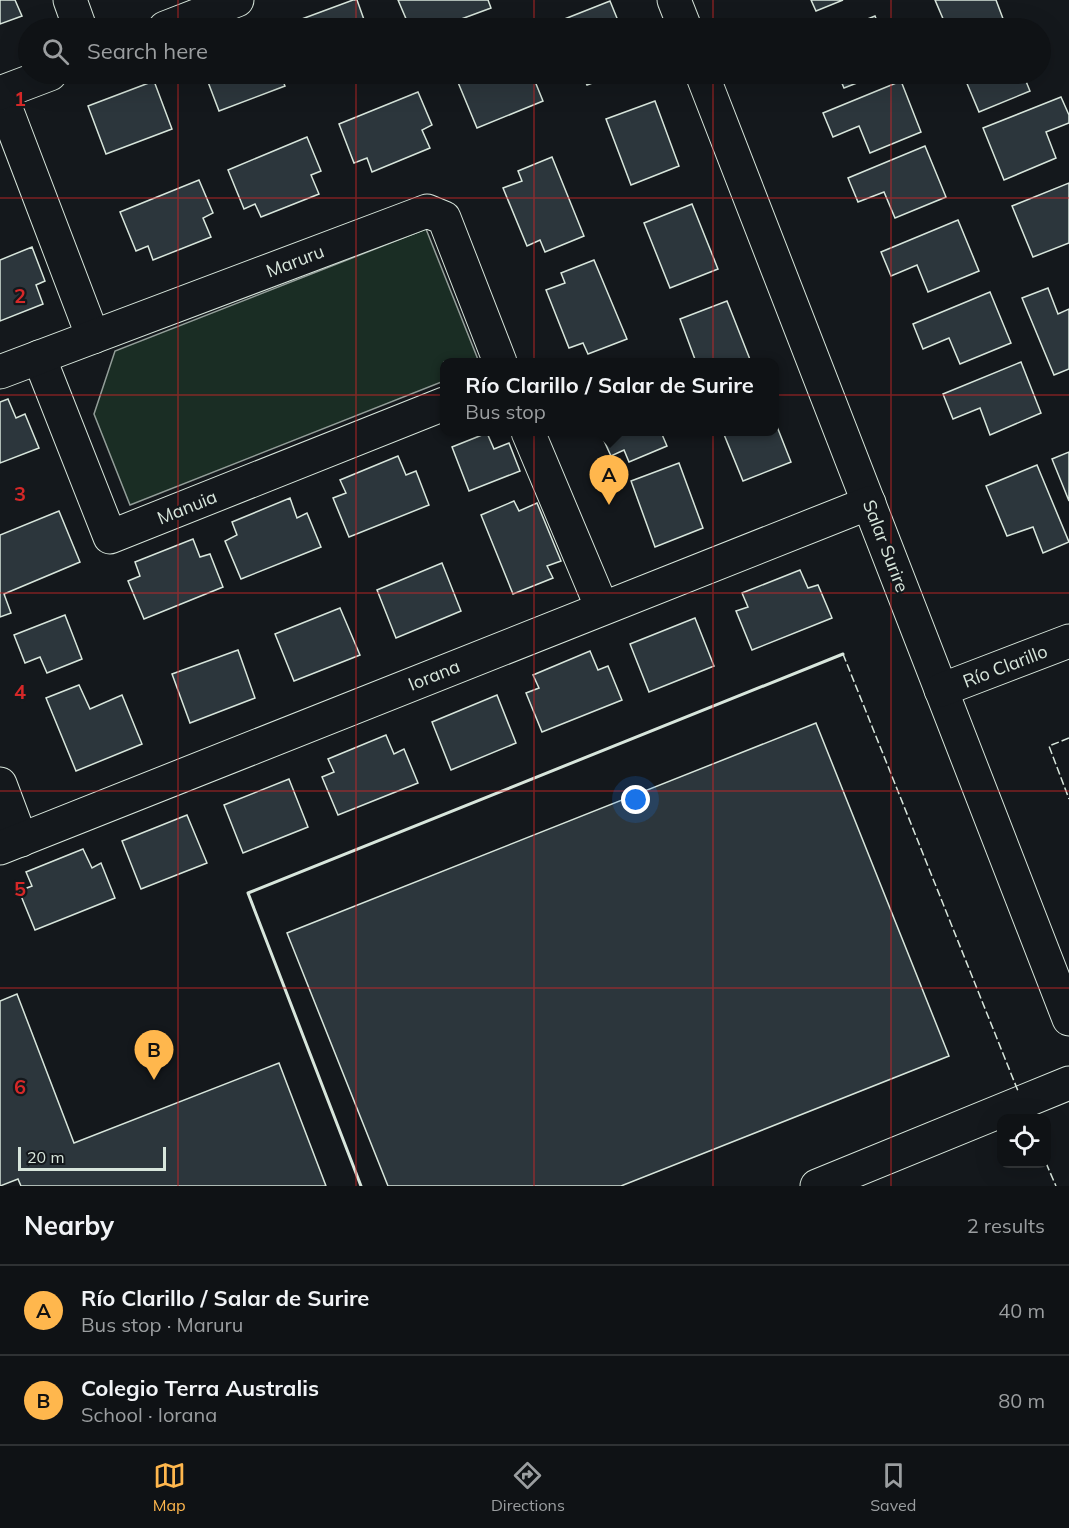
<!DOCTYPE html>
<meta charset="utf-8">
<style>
body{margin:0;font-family:Mulish,sans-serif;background:#181b1e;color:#f1f3f6}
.controls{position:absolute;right:18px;bottom:18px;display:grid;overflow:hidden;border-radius:12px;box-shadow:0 6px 24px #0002}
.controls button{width:54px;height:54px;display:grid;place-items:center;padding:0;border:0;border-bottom:2px solid #2f3234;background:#0f1215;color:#f1f3f6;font:30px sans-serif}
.scale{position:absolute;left:18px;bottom:15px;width:148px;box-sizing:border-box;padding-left:6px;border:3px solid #d8e6dc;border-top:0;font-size:16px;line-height:21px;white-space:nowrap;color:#d8e6dc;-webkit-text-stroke:4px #14181c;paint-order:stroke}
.you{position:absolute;left:636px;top:800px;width:21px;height:21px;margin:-15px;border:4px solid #fff;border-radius:50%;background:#1a73e8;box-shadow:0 0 0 9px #1a73e833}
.badge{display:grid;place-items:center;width:39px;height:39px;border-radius:50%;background:#ffb74d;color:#111;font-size:20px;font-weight:700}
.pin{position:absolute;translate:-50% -50px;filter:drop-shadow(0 2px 3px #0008)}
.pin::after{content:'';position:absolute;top:32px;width:21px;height:18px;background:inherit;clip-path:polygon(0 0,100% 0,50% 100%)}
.popup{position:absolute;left:440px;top:358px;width:339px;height:78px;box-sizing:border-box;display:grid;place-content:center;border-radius:12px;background:#0f1215;filter:drop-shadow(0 2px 4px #0005);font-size:20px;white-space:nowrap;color:#9b9ea0}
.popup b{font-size:22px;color:#f1f3f6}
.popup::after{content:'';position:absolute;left:50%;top:100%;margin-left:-12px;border:12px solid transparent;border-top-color:#0f1215}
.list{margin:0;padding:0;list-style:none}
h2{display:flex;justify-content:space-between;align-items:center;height:78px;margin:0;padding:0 24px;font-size:26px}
h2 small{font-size:20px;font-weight:400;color:#9b9ea0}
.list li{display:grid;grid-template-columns:39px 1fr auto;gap:18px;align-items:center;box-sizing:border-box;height:90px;padding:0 24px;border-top:2px solid #2f3234}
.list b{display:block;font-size:22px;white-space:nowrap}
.list p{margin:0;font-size:20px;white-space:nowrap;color:#9b9ea0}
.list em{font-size:20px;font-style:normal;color:#9b9ea0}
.icon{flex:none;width:33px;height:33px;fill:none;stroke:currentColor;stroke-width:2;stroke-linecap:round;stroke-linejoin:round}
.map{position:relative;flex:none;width:1069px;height:1186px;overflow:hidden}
.search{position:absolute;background:#0f1215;box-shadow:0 6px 24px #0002;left:18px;right:18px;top:18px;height:66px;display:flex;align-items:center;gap:15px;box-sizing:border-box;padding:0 21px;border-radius:33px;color:#9b9ea0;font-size:22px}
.sheet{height:258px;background:#0f1215}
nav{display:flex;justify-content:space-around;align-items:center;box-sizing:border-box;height:84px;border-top:2px solid #2f3234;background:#0f1215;font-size:16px;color:#9b9ea0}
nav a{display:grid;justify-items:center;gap:3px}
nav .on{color:#ffb74d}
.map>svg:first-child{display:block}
</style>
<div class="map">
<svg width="1069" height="1186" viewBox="0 0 1069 1186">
<rect width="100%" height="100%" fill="#14181c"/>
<path fill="#1a2d24" stroke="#939e99" stroke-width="1.5" d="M426 229 479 362H444V381L130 505 94 414 115 351Z"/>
<g fill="#2c363c" stroke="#d8e6dc" stroke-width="1.5">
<path d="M0 0H15L22 16 0 24Z"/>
<path d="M353 0H357L367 28H293L291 23Z"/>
<path d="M398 0H488L491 8 437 28H410Z"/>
<path d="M811 0H843L816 11Z"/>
<path d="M935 0H996L1005 24 994 28H947Z"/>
<path d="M610 1 621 28H565L562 20Z"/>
<path d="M875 16 880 28H845Z"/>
<path d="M205 74H280L285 86 219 111Z"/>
<path d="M474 74H532L543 101 477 128 457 80Z"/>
<path d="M582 74H617L587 85Z"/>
<path d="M838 74H880L844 88Z"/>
<path d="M963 74H1023L1030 91 979 112Z"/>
<path d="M154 81 172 129 106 154 88 106Z"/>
<path d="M901 81 921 132 870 153 859 126 833 137 823 113Z"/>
<path d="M418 92 432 125 422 130 430 148 372 172 367 158 354 163 339 124Z"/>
<path d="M1061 97 1069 115V123L1046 132 1056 158 1004 180 983 128Z"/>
<path d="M655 101 679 166 631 185 606 119Z"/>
<path d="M307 137 321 171 311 175 319 194 261 217 255 204 244 209 228 170Z"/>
<path d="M925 146 946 197 895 218 884 192 858 202 848 178Z"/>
<path d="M552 157 584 236 545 252 540 240 527 246 503 188 522 181 518 171Z"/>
<path d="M199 180 213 213 203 218 211 237 153 260 148 246 136 251 120 212Z"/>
<path d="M1069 183V243L1033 257 1012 206Z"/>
<path d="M692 204 718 269 670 288 644 223Z"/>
<path d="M958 220 979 271 928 292 917 265 891 276 881 252Z"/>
<path d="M32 247 45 281 36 285 43 304 0 321V260Z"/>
<path d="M594 260 627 339 588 354 583 343 569 348 546 290 565 283 561 273Z"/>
<path d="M1048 288 1058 314 1069 309V369L1054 375 1022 298Z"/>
<path d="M990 292 1011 343 960 364 949 338 923 349 913 324Z"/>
<path d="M727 301 751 362H696L680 319Z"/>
<path d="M1021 362 1041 413 990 435 980 408 953 419 943 394Z"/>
<path d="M8 399 16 418 25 414 39 448 0 463V402Z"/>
<path d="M774 419 791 462 743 481 723 432H774Z"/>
<path d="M600 432H661L667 446 629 462 624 450 611 456Z"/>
<path d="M487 433 494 449 509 443 520 471 469 491 452 447Z"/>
<path d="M1069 452V501L1052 459Z"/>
<path d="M398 456 406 475 416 471 429 505 349 537 333 498 346 493 340 480Z"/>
<path d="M679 463 703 528 655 547 631 481Z"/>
<path d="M1037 465 1069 542 1043 553 1033 527 1007 536 986 486Z"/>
<path d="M290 498 297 518 307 513 321 547 241 579 225 541 237 535 232 522Z"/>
<path d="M514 501 519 511 537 503 561 561 547 566 553 578 513 594 481 515Z"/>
<path d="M59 511 80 562 4 594 11 613 0 617V535Z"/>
<path d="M193 539 200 557 210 554 223 587 144 619 128 581 140 576 135 562Z"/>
<path d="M442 563 461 611 396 638 377 590Z"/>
<path d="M800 570 808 588 818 585 832 618 752 650 736 611 748 607 742 593Z"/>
<path d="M340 608 360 655 294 681 275 634Z"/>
<path d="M65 615 82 659 47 673 40 657 25 663 14 635Z"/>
<path d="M695 618 714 666 649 692 630 644Z"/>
<path d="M238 650 255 698 190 723 172 674Z"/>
<path d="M590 651 598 670 608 666 622 700 542 732 526 693 539 688 533 675Z"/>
<path d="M79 685 90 709 122 695 142 744 76 771 46 698Z"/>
<path d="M497 695 516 743 451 770 432 722Z"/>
<path d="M816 723 949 1056 621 1186H388L287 933Z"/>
<path d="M386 735 394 754 404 749 418 783 338 815 322 777 334 772 328 759Z"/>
<path d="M289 779 308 827 243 853 224 805Z"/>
<path d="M187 815 207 863 141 889 122 841Z"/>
<path d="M83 849 92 868 101 863 115 898 35 930 19 891 32 886 26 872Z"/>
<path d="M17 994 74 1143 279 1063 326 1186H21L18 1179 0 1186V1001Z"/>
</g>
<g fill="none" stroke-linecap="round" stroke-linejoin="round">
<defs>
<g id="minor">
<path d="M70 0 80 28"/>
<path d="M674 0 685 28"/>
<path d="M165 28 237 0"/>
<path d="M702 74 1069 1019"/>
<path d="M0 93 93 337"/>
<path d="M0 93 50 74"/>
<path d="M39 357 110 537 444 404"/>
<path d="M0 372 427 211 444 218 500 362"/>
<path d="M528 432 602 608"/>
<path d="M941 690 1069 641"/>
<path d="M0 784 21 840"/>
<path d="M0 848 869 503"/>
<path d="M817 1186 1069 1083"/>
</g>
</defs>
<use href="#minor" stroke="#d8e6dc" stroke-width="35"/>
<use href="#minor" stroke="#14181c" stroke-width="33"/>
<g stroke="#d8e6dc" stroke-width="1.5" stroke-dasharray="8 3" stroke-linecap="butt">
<path d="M843 654 1018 1091"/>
<path d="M1069 738 1049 746 1069 799"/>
<path d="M1046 1163 1056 1186"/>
</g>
<path stroke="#d8e6dc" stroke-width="3" d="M361 1186 248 893 843 654"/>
</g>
<path fill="none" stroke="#d62828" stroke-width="1.5" stroke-opacity="0.55" d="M178 0V28M356 0V28M534 0V28M713 0V28M891 0V28M178 74V1186M356 74V1186M534 74V1186M713 74V1186M891 74V1186M0 198H1069M0 395H1069M0 593H1069M0 791H1069M0 988H1069"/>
<g text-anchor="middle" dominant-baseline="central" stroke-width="4.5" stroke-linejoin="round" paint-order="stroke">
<g font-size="18" fill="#d8e6dc" stroke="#14181c">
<text transform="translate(295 261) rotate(-21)">Maruru</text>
<text transform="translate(187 507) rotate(-22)">Manuia</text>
<text transform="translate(886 546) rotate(69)">Salar Surire</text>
<text transform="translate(1005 666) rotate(-21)">Río Clarillo</text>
<text transform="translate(434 675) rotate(-22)">Iorana</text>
</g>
</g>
<g font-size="20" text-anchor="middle" font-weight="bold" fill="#d62828" stroke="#14181c" stroke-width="4.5" stroke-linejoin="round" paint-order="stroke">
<text x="20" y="106">1</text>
<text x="20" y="303">2</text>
<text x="20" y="501">3</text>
<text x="20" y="699">4</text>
<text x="20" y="896">5</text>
<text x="20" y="1094">6</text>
</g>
</svg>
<div class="controls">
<button><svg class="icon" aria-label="locate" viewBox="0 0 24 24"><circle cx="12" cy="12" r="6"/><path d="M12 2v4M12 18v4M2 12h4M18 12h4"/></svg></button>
</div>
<div class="scale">20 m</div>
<div class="you"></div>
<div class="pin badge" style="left:609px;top:505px">A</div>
<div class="popup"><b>Río Clarillo / Salar de Surire</b>Bus stop</div>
<div class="pin badge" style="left:154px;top:1080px">B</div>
<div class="search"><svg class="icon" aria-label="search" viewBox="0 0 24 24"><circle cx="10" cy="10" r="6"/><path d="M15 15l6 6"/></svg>Search here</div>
</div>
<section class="sheet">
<h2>Nearby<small>2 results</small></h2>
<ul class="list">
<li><span class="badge">A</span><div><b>Río Clarillo / Salar de Surire</b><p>Bus stop · Maruru</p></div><em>40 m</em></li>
<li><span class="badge">B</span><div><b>Colegio Terra Australis</b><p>School · Iorana</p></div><em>80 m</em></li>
</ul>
</section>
<nav>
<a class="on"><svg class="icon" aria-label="map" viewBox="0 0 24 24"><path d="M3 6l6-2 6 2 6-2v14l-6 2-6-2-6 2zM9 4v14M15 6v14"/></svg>Map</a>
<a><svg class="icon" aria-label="directions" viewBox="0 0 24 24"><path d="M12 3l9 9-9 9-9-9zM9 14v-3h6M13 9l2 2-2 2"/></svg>Directions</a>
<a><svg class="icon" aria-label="saved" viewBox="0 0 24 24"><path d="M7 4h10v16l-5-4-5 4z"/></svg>Saved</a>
</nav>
